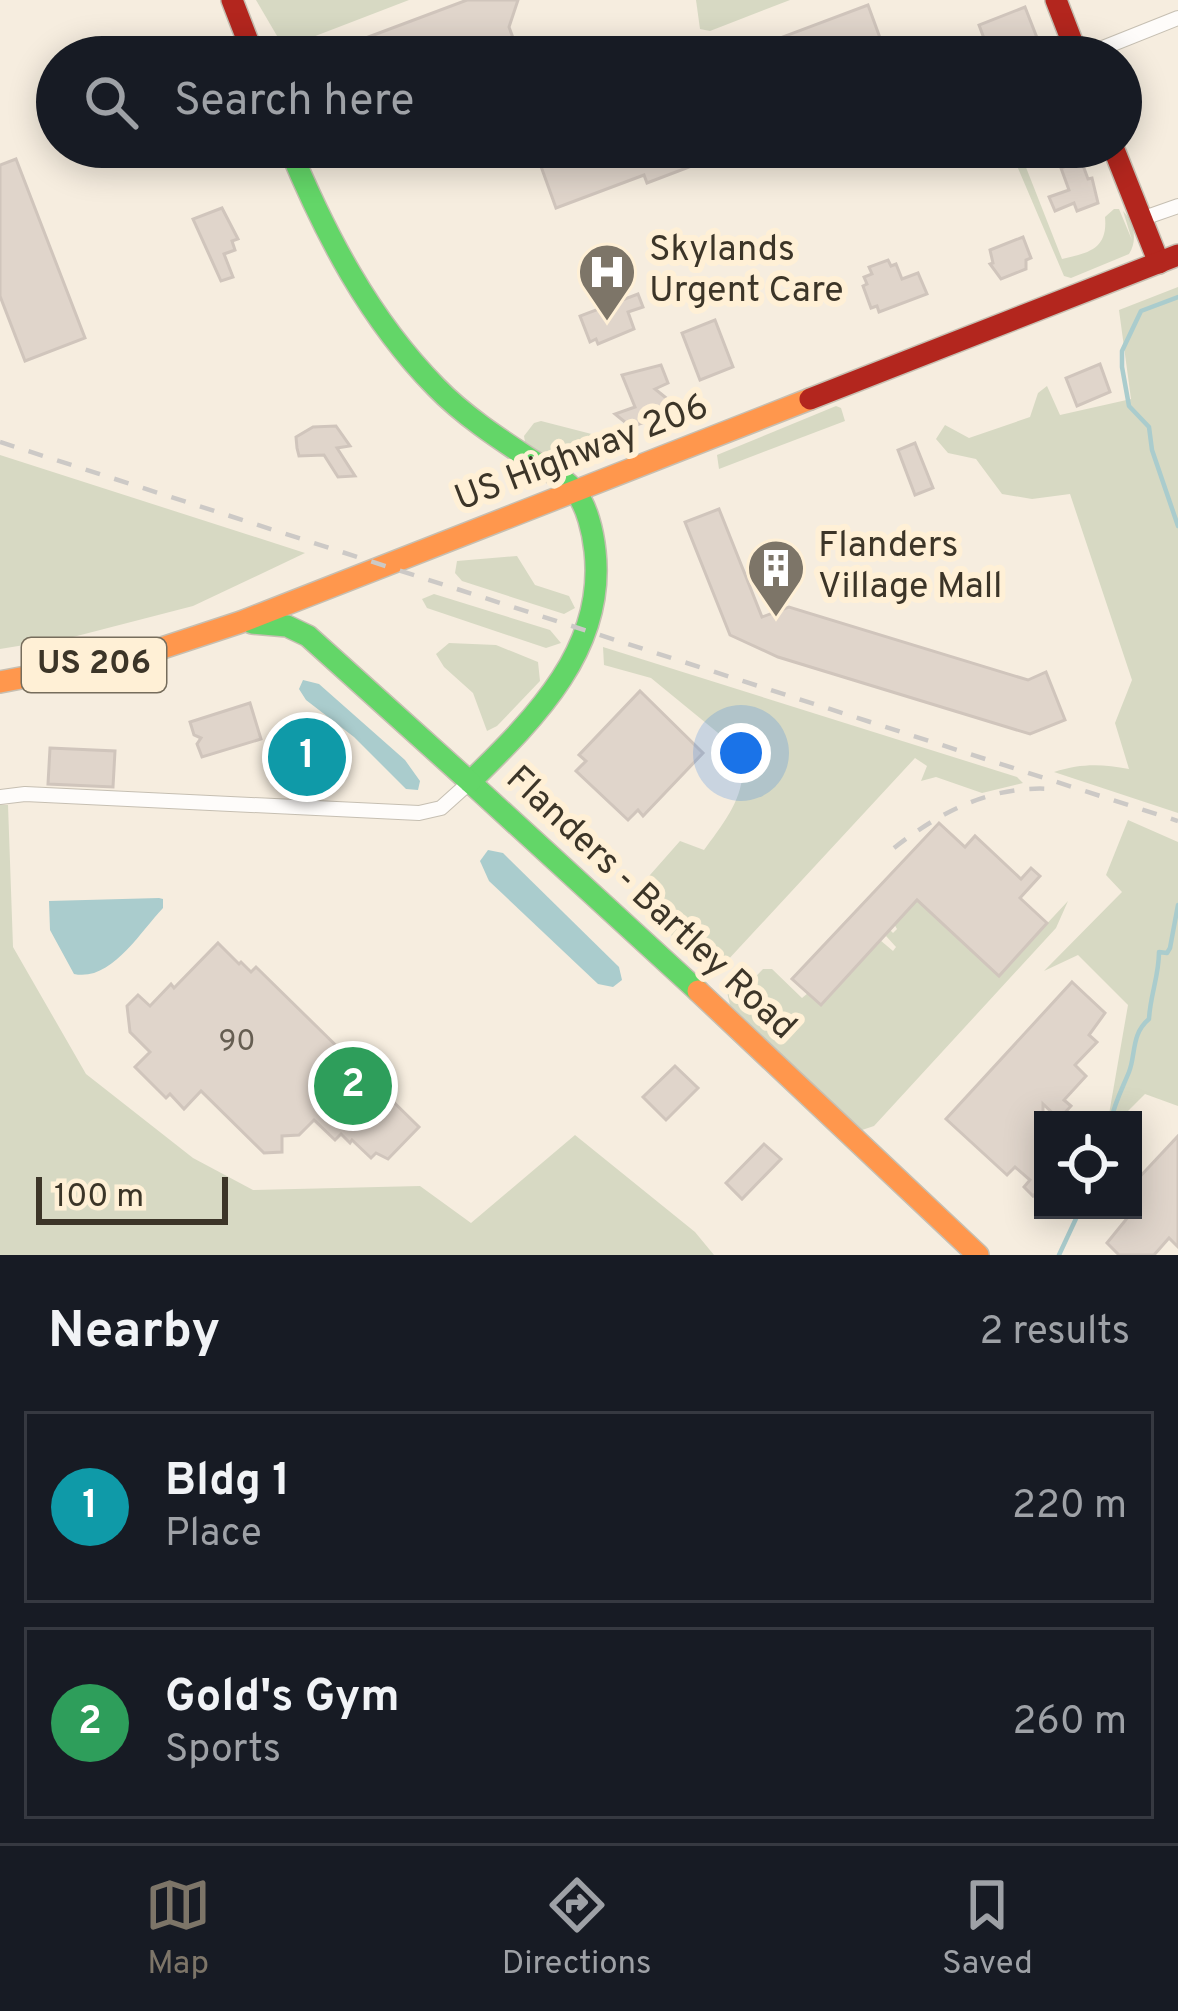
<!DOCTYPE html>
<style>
body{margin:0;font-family:Overpass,sans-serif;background:#20242c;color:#f1f3f6}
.controls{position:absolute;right:36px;bottom:36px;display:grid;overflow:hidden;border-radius:0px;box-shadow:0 6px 30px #0003}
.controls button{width:108px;height:108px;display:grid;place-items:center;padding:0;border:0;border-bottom:3px solid #363941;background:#171b24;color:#f1f3f6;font:60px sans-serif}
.scale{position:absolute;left:36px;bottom:30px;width:192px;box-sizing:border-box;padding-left:12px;border:6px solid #3c3528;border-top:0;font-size:33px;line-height:42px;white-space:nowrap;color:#3c3528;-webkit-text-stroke:9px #fff0d6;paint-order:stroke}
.you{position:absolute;left:741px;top:753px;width:42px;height:42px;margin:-30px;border:9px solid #fff;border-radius:50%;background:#1a73e8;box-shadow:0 0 0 18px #1a73e833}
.badge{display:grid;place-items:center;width:78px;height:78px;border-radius:50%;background:#7d7568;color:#fff;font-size:39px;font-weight:700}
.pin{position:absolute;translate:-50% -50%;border:6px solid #fff;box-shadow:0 3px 12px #0006}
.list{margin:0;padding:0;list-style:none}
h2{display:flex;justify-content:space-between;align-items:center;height:156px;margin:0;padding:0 48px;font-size:51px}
h2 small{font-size:39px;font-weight:400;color:#9ea1a6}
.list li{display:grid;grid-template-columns:78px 1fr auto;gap:36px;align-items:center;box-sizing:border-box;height:192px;margin:0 24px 24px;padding:0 24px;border:3px solid #363941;border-radius:0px}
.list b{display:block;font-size:45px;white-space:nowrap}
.list p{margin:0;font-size:39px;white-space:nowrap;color:#9ea1a6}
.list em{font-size:39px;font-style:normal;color:#9ea1a6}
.icon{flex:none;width:66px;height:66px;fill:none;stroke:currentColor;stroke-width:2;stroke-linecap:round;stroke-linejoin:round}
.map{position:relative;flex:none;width:1178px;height:1255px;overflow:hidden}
.search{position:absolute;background:#171b24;box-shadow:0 6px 30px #0003;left:36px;right:36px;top:36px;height:132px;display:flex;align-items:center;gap:30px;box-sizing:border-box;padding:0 42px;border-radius:66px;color:#9ea1a6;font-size:45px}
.sheet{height:588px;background:#171b24}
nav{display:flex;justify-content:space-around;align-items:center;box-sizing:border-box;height:168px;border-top:3px solid #363941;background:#171b24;font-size:33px;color:#9ea1a6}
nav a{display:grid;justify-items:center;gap:6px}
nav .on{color:#7d7568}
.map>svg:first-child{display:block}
</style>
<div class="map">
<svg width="1178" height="1255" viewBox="0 0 1178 1255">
<rect width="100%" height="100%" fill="#f6eddf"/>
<g fill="#d7d9c3">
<path d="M256 0H409L305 40 280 41Z"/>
<path d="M696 0H790L710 31 700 29Z"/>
<path d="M1009 147H1018L1062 259C1089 253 1108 249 1105 217L1114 209H1119L1132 240 1123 211C1134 222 1138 240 1129 254L1071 278 1064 276Z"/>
<path d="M1178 287V813L1054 772C1082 763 1102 764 1129 769L1115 723 1132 680 1070 494 1032 499 1002 494 976 459 948 453 936 439 945 425 969 438 1030 417 1038 393 1047 386 1060 415 1131 399 1119 310Z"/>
<path d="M836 406 841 408 845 421 719 469 717 455Z"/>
<path d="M541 421 611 439 615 445 610 451 565 469 525 442 524 436 534 423Z"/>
<path d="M0 455 305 553 193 606 73 637 0 649Z"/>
<path d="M517 556 535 585 569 596 575 608 564 614 462 581 455 573 457 561Z"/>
<path d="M434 594 550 630 561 643 546 648 427 608 422 599Z"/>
<path d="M449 643 496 645 538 662 540 681 497 726 487 731 473 693 444 667 436 654Z"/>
<path d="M603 647 1017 777 1023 783 982 793 936 777 921 781 927 766 915 758 726 962 708 966 693 961 635 892 680 841 704 850C726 820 757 783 734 746L651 678 604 665Z"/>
<path d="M0 805H8L13 947 86 1074 193 1158 253 1190 420 1186 471 1223 575 1135 695 1232 714 1255H0Z"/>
<path d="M1128 820 1178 842V1106L1145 1094 1119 1120H1108L1128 1005 1078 955 1044 971 1122 892 1106 875Z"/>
<path d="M919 897 999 975 1068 901 1056 928 874 1126 862 1130 730 1005 727 992 731 986 740 993 763 969H772L802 998 808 993 821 1005 880 940 893 951 896 947 886 936 889 929 893 933 897 929 894 924Z"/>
</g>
<g fill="#aacccd">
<path d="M303 680 319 684 405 760 420 781 418 790 406 789 354 737 306 700 299 689Z"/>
<path d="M488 850 503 853 619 967 622 980 613 987 598 984 489 881 480 861Z"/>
<path d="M159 898 163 899V908C140 932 111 982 74 974L50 930 49 901Z"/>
</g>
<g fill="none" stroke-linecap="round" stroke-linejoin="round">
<g stroke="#aacccd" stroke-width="4.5">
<path d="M1178 297 1141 311 1122 351V367L1129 406 1149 427 1152 450 1178 526"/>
<path d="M1111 1120C1115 1102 1122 1089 1129 1072 1136 1054 1131 1034 1149 1019 1150 996 1159 976 1159 952L1167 953 1170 948 1178 905"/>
<path d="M1059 1255 1080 1210"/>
</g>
</g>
<g fill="#e0d5cb" stroke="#d0c5bc" stroke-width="3">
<path d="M467 0H518L509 27 520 57H315Z"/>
<path d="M868 5 887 57H732V56Z"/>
<path d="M1025 7 1039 43 1003 57H991L979 25Z"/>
<path d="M534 147H739V148L647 183 644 175 556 208Z"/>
<path d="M16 159 85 338 25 361 0 296V165Z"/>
<path d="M1081 160 1088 179 1092 178 1098 203 1077 211 1074 203 1055 211 1049 197 1069 190 1061 168Z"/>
<path d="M222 208 238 239 232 241 235 250 224 254 233 277 221 281 193 219Z"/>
<path d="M1023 237 1031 258 1026 260V269L1001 279 990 264 993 263 990 250Z"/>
<path d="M888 260 891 266 896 264 902 279 918 273 927 294 879 312 877 306 871 308 863 286 867 284 864 277 872 274 869 267Z"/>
<path d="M638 294 643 307 628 312 634 329 598 344 596 339 590 342 580 316Z"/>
<path d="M715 320 733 367 700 380 682 333Z"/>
<path d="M1100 364 1110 392 1077 406 1066 378Z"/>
<path d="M661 365 668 383 655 389 680 409 631 427 615 414 635 407 622 375Z"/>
<path d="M336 426 350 446 337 448 355 476 338 477 324 455 299 456 297 448 296 437 313 427Z"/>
<path d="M915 443 933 488 915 495 898 450Z"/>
<path d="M719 509 762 617 789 607 1028 680 1046 672 1065 720 1030 734 778 657 730 635 685 522Z"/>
<path d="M640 691 703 753 643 816 638 810 628 820 576 771 586 761 579 755Z"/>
<path d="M250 703 261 739 202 757 197 744 201 738 194 735 190 722Z"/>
<path d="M305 720 340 775 309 794 274 740Z"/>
<path d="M50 748 115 751 113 787 48 784Z"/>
<path d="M939 823 965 847 975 836 1021 879 1031 868 1040 876 1020 898 1047 923 999 976 917 900 821 1005 792 979Z"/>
<path d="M218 943 239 964 241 962 251 972 256 967 419 1127 388 1159 376 1153 371 1158 352 1140 350 1143 341 1134 335 1140 314 1120 299 1135 282 1136V1152L264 1153 201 1091 184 1109 170 1094 166 1098 135 1067 150 1052 130 1032 127 1006 138 995 150 1006 171 984 174 988Z"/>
<path d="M1072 982 1105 1013 1089 1035 1097 1042 1075 1065 1086 1076 1064 1100 1071 1106 1059 1119 1043 1104V1185L1033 1196 1024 1187 1030 1180 1015 1167 1007 1175 946 1119Z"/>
<path d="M675 1066 698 1088 666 1120 643 1097Z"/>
<path d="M1178 1136V1247L1169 1238 1154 1255H1119L1107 1243 1133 1211V1184Z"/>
<path d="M764 1144 781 1159 742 1199 726 1183Z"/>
</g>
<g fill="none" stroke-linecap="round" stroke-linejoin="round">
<defs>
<g id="street">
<path d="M1080 57 1178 18"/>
<path d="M1141 219 1178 206"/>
<path d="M0 797 25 794 419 813 441 808 470 782"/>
</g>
<g id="fast">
<path d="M289 147C325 234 369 319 436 387 463 415 498 438 530 459 545 469 563 477 575 491 587 506 593 532 595 551 606 649 535 718 470 782L698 991"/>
<path d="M252 623 287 626 308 636 470 782"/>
</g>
<g id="slow">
<path d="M0 682 141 655 241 622 810 399"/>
<path d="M698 991 978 1255"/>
</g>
<g id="jam">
<path d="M232 0 254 57"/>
<path d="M1056 0 1078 57"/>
<path d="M1113 147 1159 263"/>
<path d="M810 399 1178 255"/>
</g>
</defs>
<use href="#street" stroke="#c6bfb2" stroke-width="16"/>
<use href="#fast" stroke="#c6bfb2" stroke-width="24"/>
<use href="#slow" stroke="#c6bfb2" stroke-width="24"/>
<use href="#jam" stroke="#c6bfb2" stroke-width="24"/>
<use href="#street" stroke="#fefcfa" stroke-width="14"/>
<use href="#fast" stroke="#63d668" stroke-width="21"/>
<use href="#slow" stroke="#ff974d" stroke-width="21"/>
<use href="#jam" stroke="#b3261e" stroke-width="21"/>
<g stroke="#ccc9c6" stroke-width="4.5" stroke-dasharray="15 15" stroke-linecap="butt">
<path d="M0 442 1178 821"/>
<path d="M894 848C940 812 991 785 1052 789"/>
</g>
</g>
<defs>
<symbol id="hospital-pin" viewBox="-11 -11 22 30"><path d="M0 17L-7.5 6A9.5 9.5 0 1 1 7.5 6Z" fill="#7d7568" stroke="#fff0d6"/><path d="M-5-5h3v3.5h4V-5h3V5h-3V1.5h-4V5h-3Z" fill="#fff"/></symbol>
<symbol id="building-pin" viewBox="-11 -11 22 30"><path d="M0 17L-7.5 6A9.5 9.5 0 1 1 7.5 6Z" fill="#7d7568" stroke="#fff0d6"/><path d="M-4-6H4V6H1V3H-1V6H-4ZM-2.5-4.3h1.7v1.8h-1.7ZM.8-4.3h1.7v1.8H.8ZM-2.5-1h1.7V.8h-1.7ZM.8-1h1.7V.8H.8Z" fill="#fff"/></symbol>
</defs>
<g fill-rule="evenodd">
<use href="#hospital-pin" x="574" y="239" width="66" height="90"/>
<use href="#building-pin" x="743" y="535" width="66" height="90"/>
</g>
<g text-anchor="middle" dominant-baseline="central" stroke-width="12" stroke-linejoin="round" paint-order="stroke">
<g font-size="30" fill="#665e52">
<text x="237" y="1042">90</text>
</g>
<rect fill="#fff0d6" stroke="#766d5c" stroke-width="3" x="22" y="638" width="144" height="54" rx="9"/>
<g font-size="33" font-weight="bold" fill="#3c3528">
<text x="94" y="665">US 206</text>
</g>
<g font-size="36" fill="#3c3528" stroke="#fff0d6" text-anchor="start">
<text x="649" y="251">Skylands<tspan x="649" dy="41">Urgent Care</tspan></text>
<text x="818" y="547">Flanders<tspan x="818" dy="41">Village Mall</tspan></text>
</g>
<g font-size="36" fill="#3c3528" stroke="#fff0d6">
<text transform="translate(582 454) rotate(-21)">US Highway 206</text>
<text transform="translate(650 904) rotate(43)">Flanders - Bartley Road</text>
</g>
</g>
</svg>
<div class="controls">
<button><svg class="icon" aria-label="locate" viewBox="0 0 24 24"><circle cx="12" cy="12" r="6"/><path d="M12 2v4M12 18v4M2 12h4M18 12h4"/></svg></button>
</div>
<div class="scale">100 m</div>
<div class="you"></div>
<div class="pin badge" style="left:307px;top:757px;background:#0f9aa8">1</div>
<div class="pin badge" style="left:353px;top:1086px;background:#2e9e5b">2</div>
<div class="search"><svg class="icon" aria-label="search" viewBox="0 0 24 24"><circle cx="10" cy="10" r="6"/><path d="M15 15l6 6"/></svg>Search here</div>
</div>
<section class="sheet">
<h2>Nearby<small>2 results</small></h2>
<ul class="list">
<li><span class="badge" style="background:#0f9aa8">1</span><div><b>Bldg 1</b><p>Place</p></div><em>220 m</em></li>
<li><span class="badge" style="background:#2e9e5b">2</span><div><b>Gold's Gym</b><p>Sports</p></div><em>260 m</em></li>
</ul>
</section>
<nav>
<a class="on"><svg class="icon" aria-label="map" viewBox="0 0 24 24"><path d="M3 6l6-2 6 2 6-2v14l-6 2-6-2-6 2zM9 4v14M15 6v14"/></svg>Map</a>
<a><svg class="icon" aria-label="directions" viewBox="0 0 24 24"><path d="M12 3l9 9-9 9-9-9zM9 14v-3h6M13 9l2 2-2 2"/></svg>Directions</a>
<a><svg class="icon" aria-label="saved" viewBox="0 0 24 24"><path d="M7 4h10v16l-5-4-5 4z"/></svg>Saved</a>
</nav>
